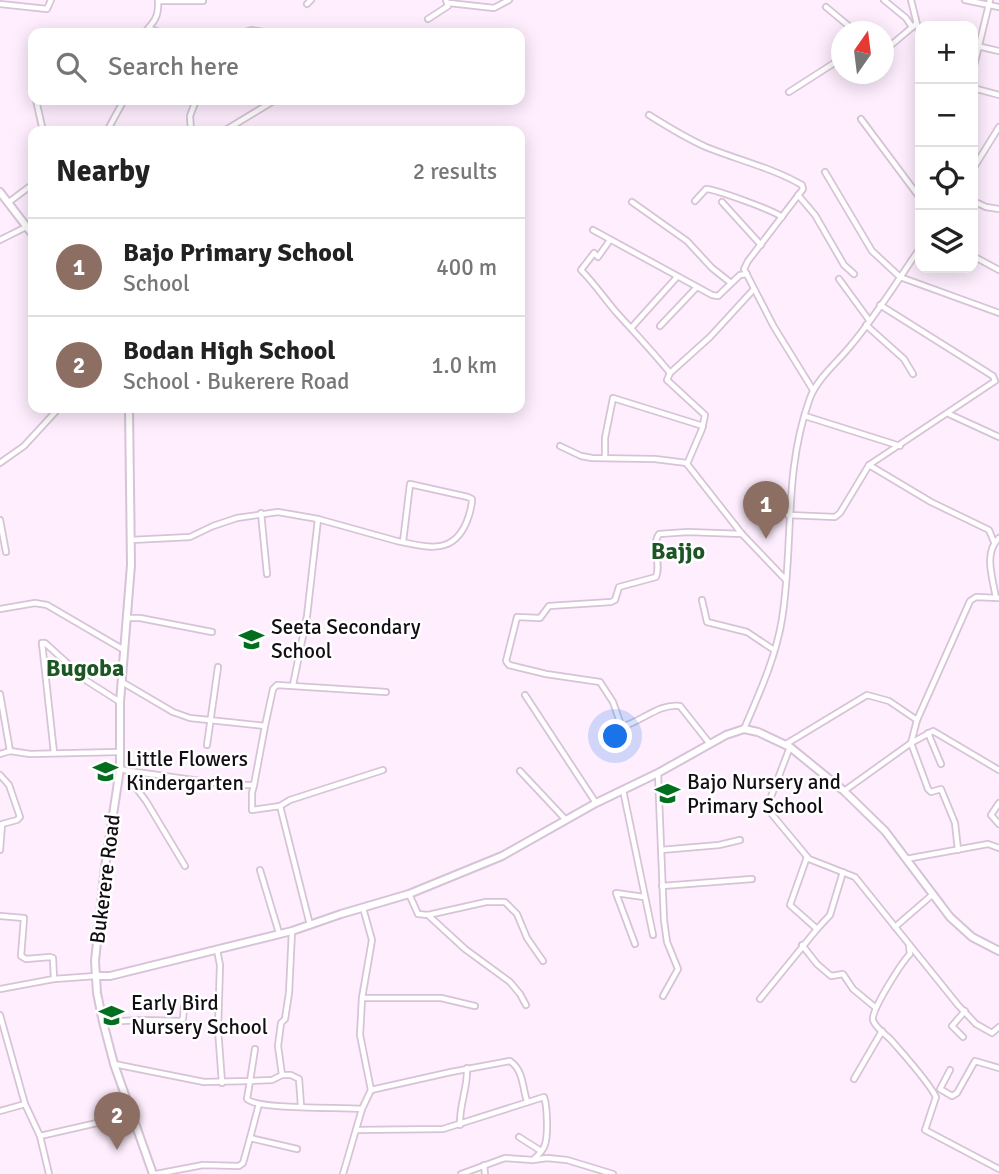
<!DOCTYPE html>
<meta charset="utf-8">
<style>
body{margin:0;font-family:Signika,sans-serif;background:#f2f2f2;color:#222}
.controls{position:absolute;right:21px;top:21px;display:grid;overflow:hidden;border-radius:14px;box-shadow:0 4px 18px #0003}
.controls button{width:63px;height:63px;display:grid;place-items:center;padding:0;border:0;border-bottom:2px solid #e0e0e0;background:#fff;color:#222;font:35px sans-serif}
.compass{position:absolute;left:831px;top:21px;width:63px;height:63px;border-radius:50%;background:#fff;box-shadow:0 4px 18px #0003;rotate:14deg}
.you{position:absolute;left:616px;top:737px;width:24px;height:24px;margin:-18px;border:5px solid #fff;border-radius:50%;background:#1a73e8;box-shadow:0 0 0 10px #1a73e833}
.badge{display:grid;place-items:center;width:46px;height:46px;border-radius:50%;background:#1a73e8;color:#fff;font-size:23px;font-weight:700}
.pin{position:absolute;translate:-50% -58px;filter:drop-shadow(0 2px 4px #0008)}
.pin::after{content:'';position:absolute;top:37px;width:24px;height:21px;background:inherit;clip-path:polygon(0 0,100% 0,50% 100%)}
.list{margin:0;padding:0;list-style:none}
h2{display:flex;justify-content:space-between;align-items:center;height:91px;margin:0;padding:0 28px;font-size:30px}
h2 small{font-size:23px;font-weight:400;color:#767676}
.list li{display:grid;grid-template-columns:46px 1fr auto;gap:21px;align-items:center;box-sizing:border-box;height:98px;padding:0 28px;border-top:2px solid #e0e0e0}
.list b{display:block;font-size:26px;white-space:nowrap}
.list p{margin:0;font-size:23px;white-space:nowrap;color:#767676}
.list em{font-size:23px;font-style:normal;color:#767676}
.icon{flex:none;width:38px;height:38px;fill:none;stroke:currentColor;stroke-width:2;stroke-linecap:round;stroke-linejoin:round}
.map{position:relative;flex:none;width:999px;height:1174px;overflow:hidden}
.search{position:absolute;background:#fff;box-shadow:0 4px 18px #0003;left:28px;top:28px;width:497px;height:77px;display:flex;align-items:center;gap:18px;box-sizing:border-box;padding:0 24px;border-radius:14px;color:#767676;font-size:26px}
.panel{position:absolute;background:#fff;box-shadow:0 4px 18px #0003;left:28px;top:126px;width:497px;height:287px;border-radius:14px}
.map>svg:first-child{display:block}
</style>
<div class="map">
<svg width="999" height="1174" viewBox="0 0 999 1174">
<rect width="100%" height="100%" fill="#feeefe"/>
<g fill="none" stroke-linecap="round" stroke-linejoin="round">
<defs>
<g id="street">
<path d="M884 0 906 18 912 27"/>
<path d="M911 0 920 36"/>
<path d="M965 0 999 7"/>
<path d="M158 1H203"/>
<path d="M449 3 494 8 509 0"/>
<path d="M0 4 47 9 51 0"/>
<path d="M307 4 311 0"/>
<path d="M826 7 856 32"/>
<path d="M428 19 448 6 446 0"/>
<path d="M150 29 163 33"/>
<path d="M144 33C154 22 159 17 158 1"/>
<path d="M242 33 251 30 264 32"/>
<path d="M973 45 999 51"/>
<path d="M884 51 916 24"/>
<path d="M973 70 990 0"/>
<path d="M973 88 999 95"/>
<path d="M789 92 842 58"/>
<path d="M36 100 43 131"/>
<path d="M649 115C668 127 686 138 706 147 738 160 773 168 802 185L803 189 748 261 744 269 774 327 813 390"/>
<path d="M861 119 920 198"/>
<path d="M107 131 124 100"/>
<path d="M191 131 190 116 196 100"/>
<path d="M224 131 275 100"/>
<path d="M973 169 999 127"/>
<path d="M825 172 872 251 900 277 999 313"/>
<path d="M798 195 815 215 844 265 854 274"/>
<path d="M695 201 706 189C715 189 775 211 782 217"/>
<path d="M973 201 986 207 999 209"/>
<path d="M9 202 33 184"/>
<path d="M632 202 687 241 712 268 731 283"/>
<path d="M722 202 761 245"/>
<path d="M593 230 712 295 718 296 740 275 747 274"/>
<path d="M0 240 26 227"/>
<path d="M610 240 598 257 594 253 581 270C594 283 604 298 616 312 634 332 653 352 670 373"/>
<path d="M973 256 999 270"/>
<path d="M839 279 869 320"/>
<path d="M754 289 710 337 670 373 667 380 705 415 702 429 687 464 742 534 785 579"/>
<path d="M866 325 904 359 913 374"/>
<path d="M660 326 696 288"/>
<path d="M632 327 677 277"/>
<path d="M292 408H295"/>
<path d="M949 414 999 437"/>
<path d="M805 416 900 446"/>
<path d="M560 446 581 456 592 458 655 459 687 463"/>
<path d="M605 458V438L613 398 703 426"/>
<path d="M0 463 24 446 59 408"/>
<path d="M869 465 931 502 989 530 994 542"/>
<path d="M261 513 267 574"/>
<path d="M788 515 835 517 840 513 869 465 995 381 993 376 880 305"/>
<path d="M0 520 6 552"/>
<path d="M131 540 190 537 213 526 237 518 278 512 318 519 397 541C427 547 453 556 467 521 470 513 472 507 472 499L468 497 410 484 403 542"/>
<path d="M996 598C993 579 983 553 999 538"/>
<path d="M702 600 707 622 747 632 774 650"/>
<path d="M0 609 35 603 47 605 124 650"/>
<path d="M127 618H140L212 632"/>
<path d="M42 643 54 753"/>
<path d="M42 643H45L87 681 120 702"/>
<path d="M122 682 173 712 190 718 265 726 254 785"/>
<path d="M293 685 307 616 318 519"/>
<path d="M0 694 10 751"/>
<path d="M525 695 596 803"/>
<path d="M265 726 273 689 277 685 386 692"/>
<path d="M744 729C759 694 776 657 782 619 794 544 783 472 810 398 818 377 839 361 852 344 877 314 898 280 920 248"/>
<path d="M928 733 941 764"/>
<path d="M710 744 680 706C660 703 642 721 624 726L621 725 613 702 600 682 546 674 509 665 506 661 517 617 540 618 549 606 611 602 615 600 619 587 656 577C662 563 650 547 659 534L688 532 742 534"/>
<path d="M786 744 867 695 889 701 917 720"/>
<path d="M207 745 218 667"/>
<path d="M790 747 769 802 770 812 809 859 855 877 958 1005 976 1024 992 1033 999 1027"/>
<path d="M0 754 10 751 30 754 118 752"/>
<path d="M120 769 129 771 131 781 146 801 185 866"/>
<path d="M129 771 229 785H254L252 793V810L280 806 310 925"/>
<path d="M520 771 566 820"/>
<path d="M658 774 664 920 667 942 678 969 663 996"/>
<path d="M0 775 9 785 20 817 17 820 2 824 0 850"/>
<path d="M623 790 653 935"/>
<path d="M844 791 911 743 933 731 999 770"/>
<path d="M999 803 991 815 999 824"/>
<path d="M280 806 290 800 383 770"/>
<path d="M661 850 719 845 740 840"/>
<path d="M958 850 955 823 941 789 931 792 928 789 911 743 917 720 970 601 976 597 999 598"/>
<path d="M906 859 988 844 999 848"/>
<path d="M260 870 279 933"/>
<path d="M662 886 752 879"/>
<path d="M409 894 418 914 428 915 465 949 510 982 520 994 526 1005"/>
<path d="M428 915 486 902H505L517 914 527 938 543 961"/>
<path d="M0 916 24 918 21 956 26 959 50 957 53 958 54 979"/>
<path d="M895 927 932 895"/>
<path d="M817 929 830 915 843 872"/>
<path d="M292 931 289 993 285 1019 281 1023 278 1046 282 1075 272 1080 250 1081 247 1099C258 1110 341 1107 362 1109"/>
<path d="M635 944 616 893 644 897"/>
<path d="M802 945 817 964 831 976 843 974 853 989 876 1008"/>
<path d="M909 946 910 954C902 962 871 1010 873 1020 875 1028 887 1035 892 1041 904 1055 928 1081 936 1097L925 1130 999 1169"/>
<path d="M217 950 220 965 218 1029 222 1083"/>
<path d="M0 989 54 979 96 976"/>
<path d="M362 998H441L475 1006"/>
<path d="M760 999 817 929 790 905 807 857"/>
<path d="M0 1015 25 1104 40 1136 132 1115"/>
<path d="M103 1022 142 1020 180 1021 183 1019 184 1007"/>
<path d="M963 1037 952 1026 965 1011"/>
<path d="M114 1064 204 1082 250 1081 255 1049"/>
<path d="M950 1070 940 1089 952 1096 957 1093 975 1061 999 1068"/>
<path d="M282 1075H291L299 1079 301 1106"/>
<path d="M854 1079 882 1031"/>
<path d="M371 1090 451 1072 510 1061C524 1071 522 1087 527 1101"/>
<path d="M0 1111 25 1104"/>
<path d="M460 1125C459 1105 468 1088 467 1068"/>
<path d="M356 1130 443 1129 544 1097C547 1105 549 1137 544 1147 542 1152 537 1156 533 1160"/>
<path d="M40 1136 49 1174"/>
<path d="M519 1137 541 1151"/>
<path d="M250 1138 259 1104"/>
<path d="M484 1165 485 1174"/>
<path d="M156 1174 203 1165 239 1166 243 1163 250 1138 297 1149"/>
<path d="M343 1174 362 1109 371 1090 360 1035 362 998 372 940 363 908"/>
<path d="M461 1174 505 1158 533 1160 547 1158 567 1160 613 1174"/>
</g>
<g id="secondary">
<path d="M0 192 33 235"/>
<path d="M129 408 131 565 120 702V769L105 867 95 961 97 993 103 1022 114 1064 153 1174"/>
<path d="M96 976H110L292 931 341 914 409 894 502 856 596 803 658 773 726 735 744 729 758 732 790 747 844 791 885 831 950 917 972 937 999 951"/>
</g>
</defs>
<use href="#street" stroke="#d7c3d7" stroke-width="8"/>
<use href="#secondary" stroke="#d7c3d7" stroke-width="10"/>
<use href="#street" stroke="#fff" stroke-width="4.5"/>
<use href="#secondary" stroke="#fff" stroke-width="6"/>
</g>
<defs>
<symbol id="school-bare" viewBox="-9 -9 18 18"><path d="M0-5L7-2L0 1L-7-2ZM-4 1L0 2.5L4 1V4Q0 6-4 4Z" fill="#036e1e" stroke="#fff" stroke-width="2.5" paint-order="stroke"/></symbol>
</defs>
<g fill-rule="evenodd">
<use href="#school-bare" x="234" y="622" width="35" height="35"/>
<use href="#school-bare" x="88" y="754" width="35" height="35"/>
<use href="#school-bare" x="650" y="776" width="35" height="35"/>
<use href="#school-bare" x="94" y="998" width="35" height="35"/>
</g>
<g text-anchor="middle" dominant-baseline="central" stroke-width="5" stroke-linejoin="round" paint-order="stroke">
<g font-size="21" fill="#130d14" stroke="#fff" text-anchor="start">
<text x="271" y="627">Seeta Secondary<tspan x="271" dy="24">School</tspan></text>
<text x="126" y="759">Little Flowers<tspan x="126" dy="24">Kindergarten</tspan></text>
<text x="687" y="782">Bajo Nursery and<tspan x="687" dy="24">Primary School</tspan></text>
<text x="131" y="1003">Early Bird<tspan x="131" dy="24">Nursery School</tspan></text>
</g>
<g font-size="21" fill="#130d14" stroke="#fff">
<text transform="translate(105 879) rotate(-83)">Bukerere Road</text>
</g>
<g font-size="24" font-weight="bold" fill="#1d5624" stroke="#fff">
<text x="678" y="551">Bajjo</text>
<text x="85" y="668">Bugoba</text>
</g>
</g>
</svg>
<div class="controls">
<button>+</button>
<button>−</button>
<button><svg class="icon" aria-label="locate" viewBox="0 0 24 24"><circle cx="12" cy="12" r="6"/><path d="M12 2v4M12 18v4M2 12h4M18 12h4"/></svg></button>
<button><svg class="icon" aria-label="layers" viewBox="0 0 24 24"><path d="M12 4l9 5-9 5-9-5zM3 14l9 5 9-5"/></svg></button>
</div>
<svg class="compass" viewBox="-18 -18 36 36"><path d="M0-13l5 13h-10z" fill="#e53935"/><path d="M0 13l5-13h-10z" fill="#767676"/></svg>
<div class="you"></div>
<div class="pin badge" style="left:766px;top:539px;background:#8d6e63">1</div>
<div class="pin badge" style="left:117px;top:1150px;background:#8d6e63">2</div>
<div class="search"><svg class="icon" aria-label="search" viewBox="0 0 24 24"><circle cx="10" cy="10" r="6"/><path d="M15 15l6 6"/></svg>Search here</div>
<section class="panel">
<h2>Nearby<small>2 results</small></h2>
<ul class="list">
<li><span class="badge" style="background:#8d6e63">1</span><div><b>Bajo Primary School</b><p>School</p></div><em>400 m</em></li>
<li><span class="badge" style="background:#8d6e63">2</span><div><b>Bodan High School</b><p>School · Bukerere Road</p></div><em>1.0 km</em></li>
</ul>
</section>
</div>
